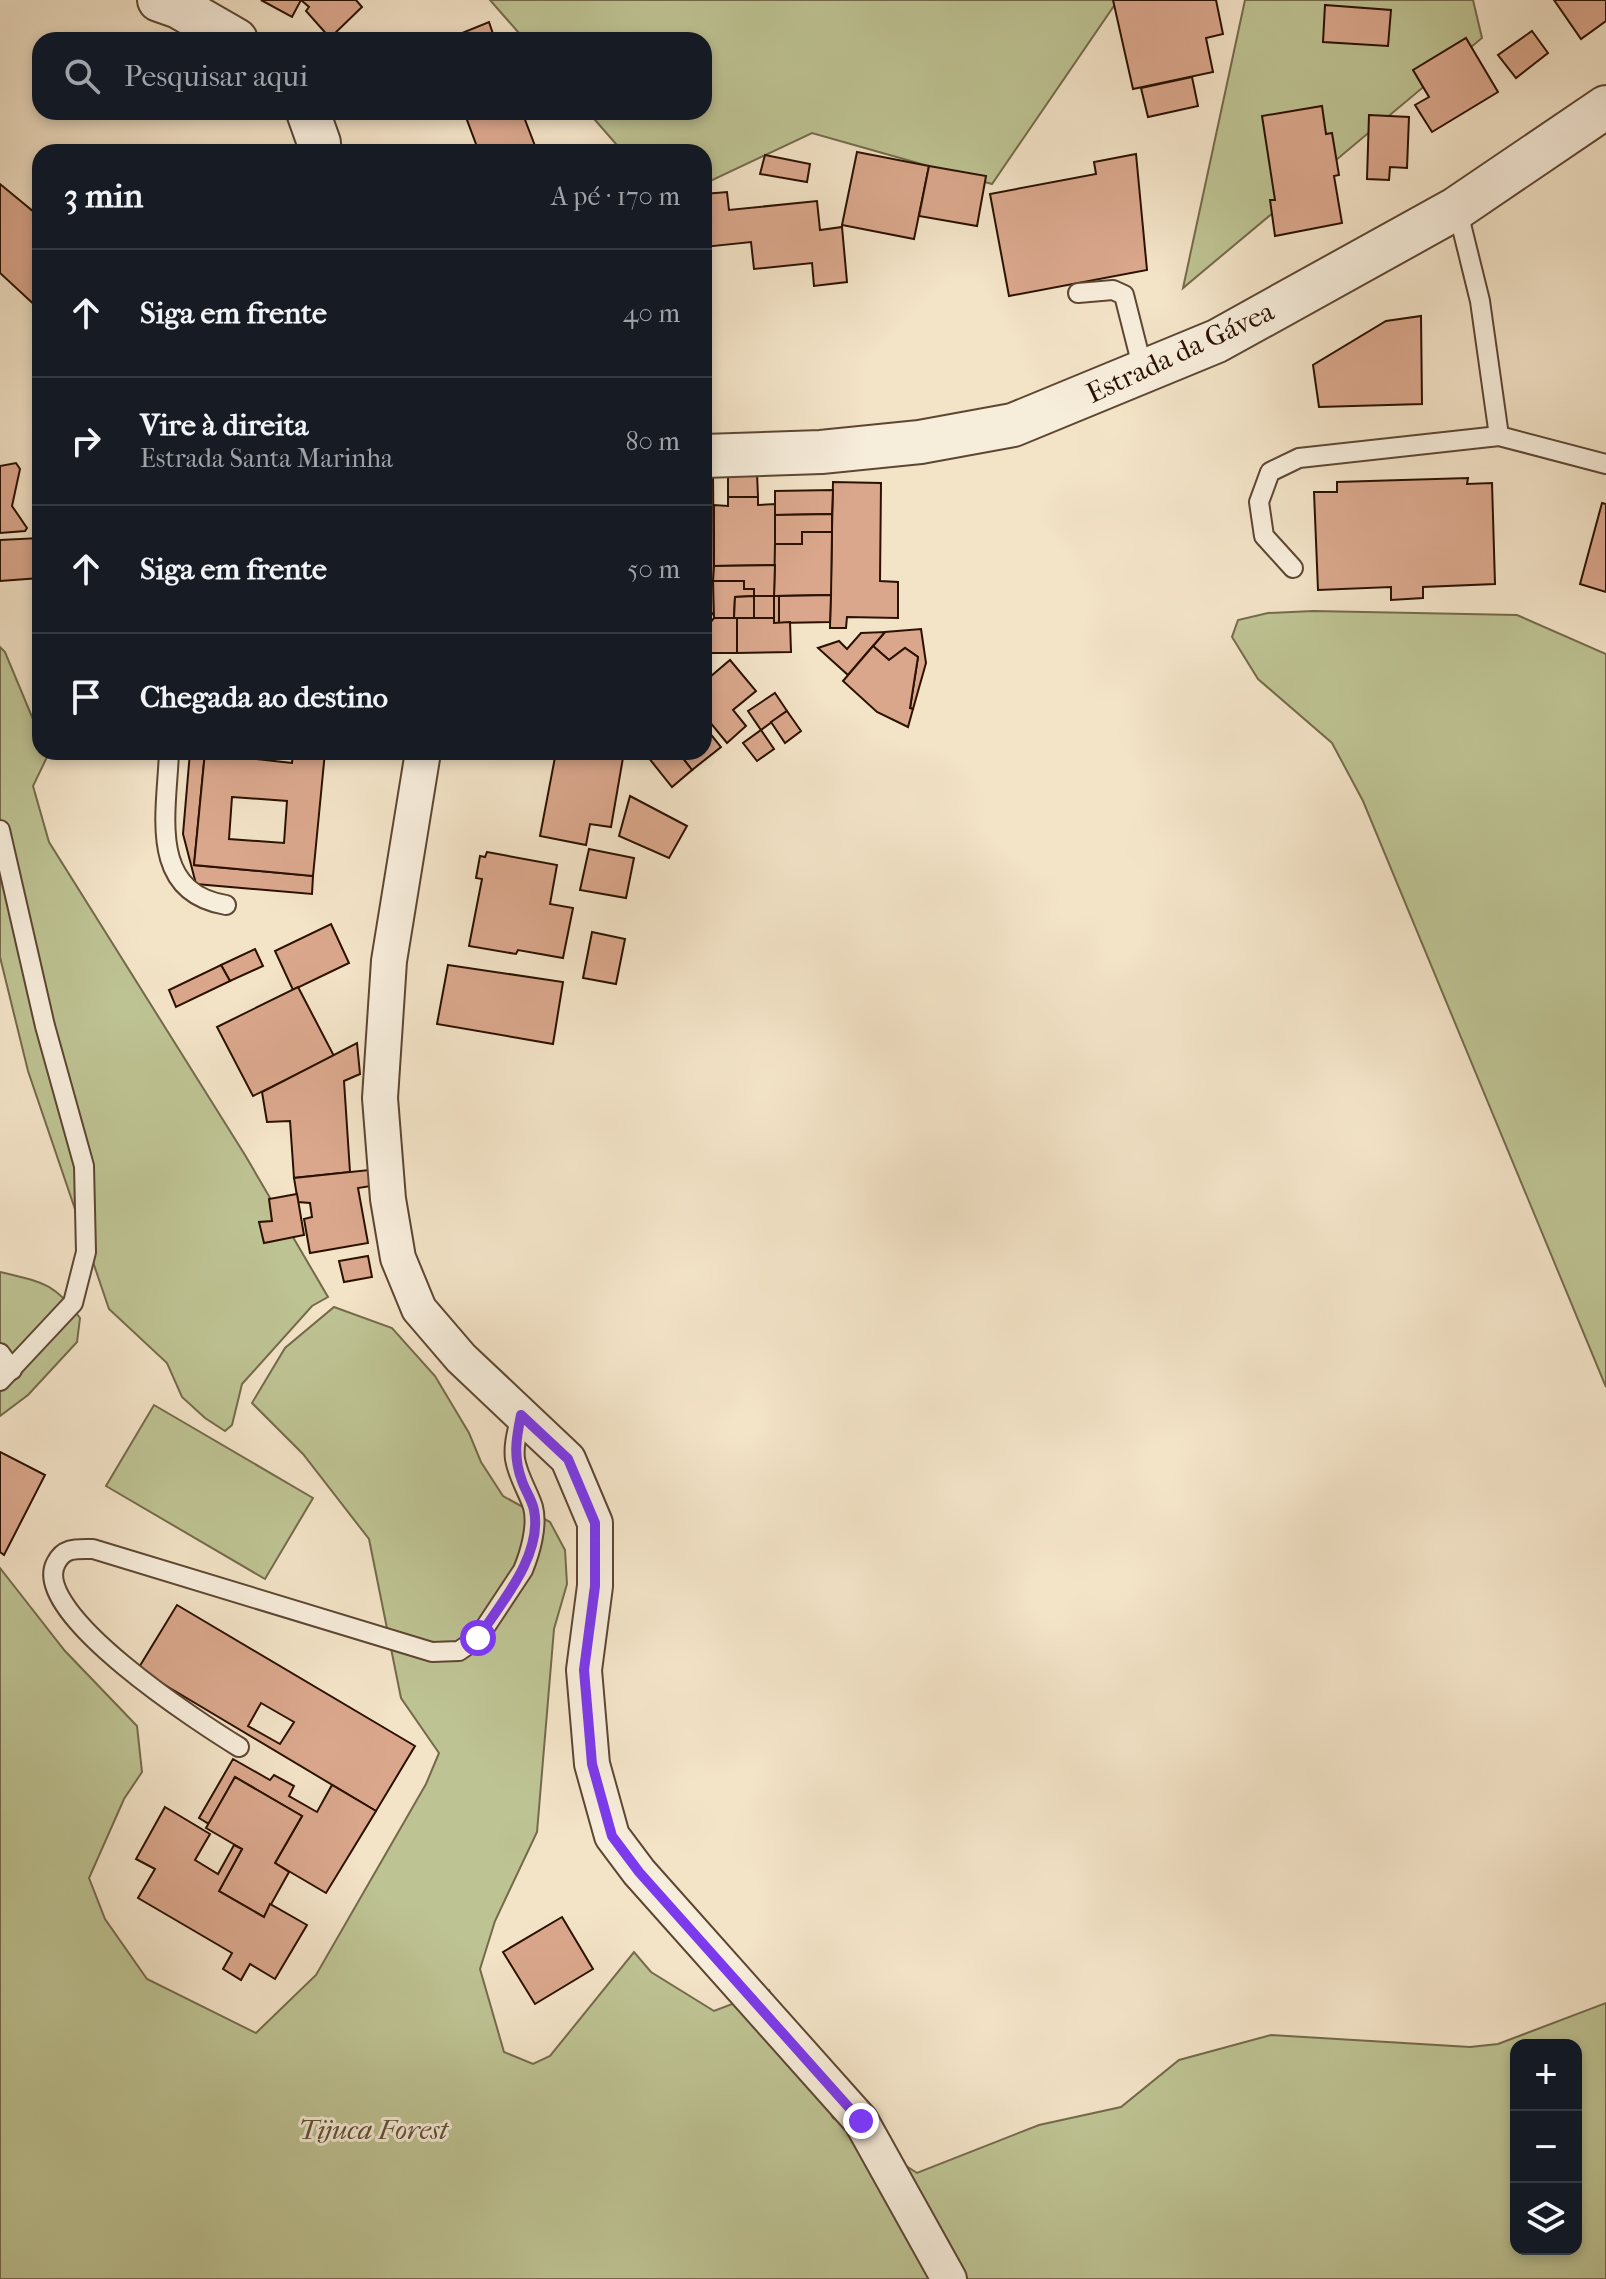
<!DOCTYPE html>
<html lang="pt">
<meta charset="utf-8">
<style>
body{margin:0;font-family:"IM FELL French Canon",serif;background:#20242c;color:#f1f3f6}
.controls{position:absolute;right:24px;bottom:24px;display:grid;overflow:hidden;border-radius:16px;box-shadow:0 4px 12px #0003}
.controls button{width:72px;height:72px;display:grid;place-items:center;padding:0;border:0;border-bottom:2px solid #363941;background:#171b24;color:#f1f3f6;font:40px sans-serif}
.stop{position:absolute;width:24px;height:24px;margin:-18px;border:6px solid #7c3aed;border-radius:50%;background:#fff}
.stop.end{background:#7c3aed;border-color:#fff;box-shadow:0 2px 8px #0008}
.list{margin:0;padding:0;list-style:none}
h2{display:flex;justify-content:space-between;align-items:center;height:104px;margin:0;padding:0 32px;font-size:34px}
h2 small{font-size:26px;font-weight:400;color:#9ea1a6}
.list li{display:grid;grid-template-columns:52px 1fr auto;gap:24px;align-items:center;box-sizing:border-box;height:128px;padding:0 32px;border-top:2px solid #363941}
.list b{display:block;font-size:30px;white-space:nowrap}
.list p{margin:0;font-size:26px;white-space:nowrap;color:#9ea1a6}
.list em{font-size:26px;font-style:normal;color:#9ea1a6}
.icon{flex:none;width:44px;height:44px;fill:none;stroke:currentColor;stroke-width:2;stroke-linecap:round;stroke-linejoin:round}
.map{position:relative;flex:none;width:1606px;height:2279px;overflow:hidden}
.search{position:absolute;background:#171b24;box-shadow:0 4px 12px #0003;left:32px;top:32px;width:680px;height:88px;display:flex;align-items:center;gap:20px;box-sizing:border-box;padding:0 28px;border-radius:24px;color:#9ea1a6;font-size:30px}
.panel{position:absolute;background:#171b24;box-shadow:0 4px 12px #0003;left:32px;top:144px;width:680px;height:616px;border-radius:24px}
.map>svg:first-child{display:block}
</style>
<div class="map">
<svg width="1606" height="2279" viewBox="0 0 1606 2279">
<rect width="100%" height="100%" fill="#f3e3c7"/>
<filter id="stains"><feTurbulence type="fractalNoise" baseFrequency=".0025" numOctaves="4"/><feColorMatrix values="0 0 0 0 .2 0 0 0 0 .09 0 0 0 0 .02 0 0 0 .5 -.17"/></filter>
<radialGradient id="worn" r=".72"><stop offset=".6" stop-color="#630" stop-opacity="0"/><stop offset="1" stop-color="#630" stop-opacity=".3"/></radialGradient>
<g fill="#bec393" stroke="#746a4a" stroke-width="2" fill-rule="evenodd">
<path d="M490 0H1118L992 184 812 133 704 184V152H623L588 112H704V40H525Z"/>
<path d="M1245 0H1473L1482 38 1183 288Z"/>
<path d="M1313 611 1517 615 1606 654V1387L1363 801 1332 743 1258 679 1232 637 1238 620 1268 613Z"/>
<path d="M0 647 5 652 40 736V752H47L48 755 33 786 49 842 245 1155 328 1297 312 1306 242 1384 232 1425 225 1431 205 1418 182 1397 167 1363 109 1309 28 1071 0 957Z"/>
<path d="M0 1272C41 1282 54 1282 80 1318L77 1342 28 1395 0 1416Z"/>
<path d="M334 1307 392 1328 435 1376 469 1433 481 1462 503 1496 550 1522 565 1550 567 1584 554 1629 537 1832 495 1921 480 1969 504 2052 533 2064 550 2056 634 1952 651 1972 714 2011 769 1990 833 2118 917 2173 1039 2125 1121 2107 1179 2060 1271 2035 1470 2047 1498 2044 1606 2003V2279H0V1568L65 1651 137 1726 142 1772 124 1799 89 1878 105 1919 147 1979 256 2033 316 1975 426 1784 439 1753 401 1698 369 1539 303 1454 252 1403 285 1348ZM1516 2045H1576V2249H1516Z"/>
<path d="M154 1405 313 1498 265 1579 106 1486Z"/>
</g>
<g fill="#daa78c" stroke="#2b1100" stroke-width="2" fill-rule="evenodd">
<path d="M261 0H301L292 17Z"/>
<path d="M301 0H356L362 7 330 38 306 11 309 7Z"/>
<path d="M1113 0H1216L1223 34 1206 38 1213 72 1133 89Z"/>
<path d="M1554 0H1606V21L1581 39Z"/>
<path d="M1325 5 1391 10 1388 46 1323 42Z"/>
<path d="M489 22 495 40H445Z"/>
<path d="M1532 31 1548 53 1516 78 1498 55Z"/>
<path d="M1466 38 1498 92 1432 132 1415 105 1429 97 1413 70Z"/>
<path d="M1192 77 1198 106 1148 117 1141 88Z"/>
<path d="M1322 106 1326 134 1332 133 1339 175 1334 176 1342 223 1275 236 1270 200H1275L1262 116Z"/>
<path d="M464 112H522L537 151 479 152Z"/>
<path d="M1369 115 1409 117 1407 168 1390 167 1389 180 1367 179Z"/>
<path d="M857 152 929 166 914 239 842 225Z"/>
<path d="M1136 154 1147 270 1009 296 990 194 1096 174 1094 162Z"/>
<path d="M765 155 810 164 807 182 760 174Z"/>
<path d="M929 166 986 176 977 226 919 216Z"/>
<path d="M0 184 40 217V310L0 273Z"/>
<path d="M727 192 729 210 817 201 820 230 842 227 847 282 814 286 812 263 754 269 751 242 704 247V194Z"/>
<path d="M1421 316 1422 404 1319 407 1313 365 1386 321Z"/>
<path d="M16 463 20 469 12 506 27 528 25 531 0 533V466Z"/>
<path d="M728 473H757L758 497H728Z"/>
<path d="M704 474H713L714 612 704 624Z"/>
<path d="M1468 478 1467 484 1492 483 1495 584 1423 587V598L1391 600V587L1318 590 1314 492H1337V482Z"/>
<path d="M833 482 881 483 880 581 898 582V618L847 617 846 628H830Z"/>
<path d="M833 490 832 514 775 515V491Z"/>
<path d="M728 497H758V505L775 504V565L714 566V505L728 506Z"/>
<path d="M1602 503 1606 504V592L1580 584Z"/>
<path d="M832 514V532H802V544H775V515Z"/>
<path d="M802 532H832L831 595 774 596 775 544H802Z"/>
<path d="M40 538V578L0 581V540Z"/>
<path d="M775 565 774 596H754V589H744V581H713L714 566Z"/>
<path d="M713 581H744V589H754V596L735 597 734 618H714Z"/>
<path d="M831 595 830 622 779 623V596Z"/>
<rect x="754" y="596" width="20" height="22"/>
<path d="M754 596V618H734L735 597Z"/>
<rect x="774" y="596" width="5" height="27"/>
<path d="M714 618H737V653H704V630Z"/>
<path d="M737 618H774V623L790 622 791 652 737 653Z"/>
<path d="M921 629 926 663 913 709 910 708 918 657 905 648 889 660 873 646 885 632Z"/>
<path d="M885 632 848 675 818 648 839 641 847 649 861 633Z"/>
<path d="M873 646 889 660 905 648 918 657 910 708 913 709 908 727 877 712 843 681Z"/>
<path d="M730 660 756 691 733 710 746 726 727 743 704 715V682Z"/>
<path d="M775 693 787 711 761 730 748 711Z"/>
<path d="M787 711 801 731 785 743 771 722Z"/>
<path d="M704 726 721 747 692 770 678 752H704Z"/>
<path d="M761 730 774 749 757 761 743 743Z"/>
<path d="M190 752H205L194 865 313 876 312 894 196 884 183 834Z"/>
<path d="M205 752H237V757L292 763 293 752H325L313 876 194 865ZM232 797 287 801 284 843 229 839Z"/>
<path d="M556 752H624L611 827 590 824 586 845 540 836Z"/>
<path d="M644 752H678L692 770 672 787Z"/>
<path d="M630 796 687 826 669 858 619 836Z"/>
<path d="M589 849 634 858 626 898 580 890Z"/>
<path d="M487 852 557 865 550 904 573 908 563 958 518 950 516 954 469 946 482 879 476 878 480 856 485 857Z"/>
<path d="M331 924 349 963 293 990 275 951Z"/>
<path d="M592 932 625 939 616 984 583 978Z"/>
<path d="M255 949 263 966 230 981 221 965Z"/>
<path d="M221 965 230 981 176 1007 169 990Z"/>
<path d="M448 965 563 982 553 1044 437 1024Z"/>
<path d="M298 987 334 1056 253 1096 217 1027Z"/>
<path d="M357 1043 360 1074 344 1081 350 1172 294 1178 290 1121 267 1122 262 1092Z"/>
<path d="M369 1170 371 1186 358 1188 368 1243 310 1253 304 1219 312 1217 310 1203 298 1202 294 1178Z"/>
<path d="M297 1194 304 1235 264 1243 259 1222 272 1221 269 1199Z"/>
<path d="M368 1256 372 1277 344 1282 339 1261Z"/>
<path d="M0 1452 45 1475 4 1555 0 1552Z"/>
<path d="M177 1605 415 1746 376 1811 138 1669ZM261 1703 294 1722 280 1744 248 1726Z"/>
<path d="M233 1759 270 1780 274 1775 294 1786 289 1796 317 1812 332 1785 376 1811 326 1893 275 1863 302 1816 235 1777 209 1824 199 1818Z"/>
<path d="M235 1777 302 1816 275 1863 289 1872 264 1917 219 1891 242 1849 206 1828Z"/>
<path d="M165 1807 210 1834 195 1860 218 1874 234 1845 242 1849 219 1891 264 1917 270 1904 307 1925 275 1979 250 1964 241 1980 223 1969 232 1953 138 1898 155 1869 136 1859Z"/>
<path d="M562 1917 593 1969 535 2004 503 1952Z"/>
</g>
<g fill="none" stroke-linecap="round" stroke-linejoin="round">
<defs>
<g id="service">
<path d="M1457 208 1480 301 1499 436"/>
<path d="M1078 293 1113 290 1124 295 1143 370"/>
<path d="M1293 568 1264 536 1259 502 1270 472 1299 458 1499 436 1606 464"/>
<path d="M169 752C167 811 147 892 226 905"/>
<path d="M0 830 45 1026 84 1166 86 1252 73 1303 0 1381"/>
<path d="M0 1353 12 1370"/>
<path d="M239 1747C203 1725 29 1613 56 1563 64 1547 77 1549 93 1549L432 1652 459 1651 478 1638 523 1570C530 1553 538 1526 533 1507 528 1491 518 1477 515 1459 513 1444 518 1429 521 1415"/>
</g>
<path id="minor" d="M423 752 389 961 380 1098 388 1199 398 1258 419 1309 461 1358 568 1459 595 1523V1586L584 1670 592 1764 612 1836 639 1872 861 2121 949 2279"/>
<g id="tertiary">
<path d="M159 0 179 7 236 40"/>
<path d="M308 112 319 143V152"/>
<path d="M704 456 821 452 920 442 1013 425 1217 341 1457 208 1606 107"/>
</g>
</defs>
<use href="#service" stroke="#5d4632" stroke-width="22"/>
<use href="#minor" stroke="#5d4632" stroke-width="38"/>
<use href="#tertiary" stroke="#5d4632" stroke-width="46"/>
<use href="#service" stroke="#f7eddb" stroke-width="18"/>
<use href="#minor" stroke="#f7eddb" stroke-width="34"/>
<use href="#tertiary" stroke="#f7eddb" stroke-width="42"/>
</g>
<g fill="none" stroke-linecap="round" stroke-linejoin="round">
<path stroke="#7c3aed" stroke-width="10" d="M478 1638C501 1603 543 1555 534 1510 532 1500 525 1490 522 1481 513 1457 516 1439 521 1415L568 1459 595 1523V1586L584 1670 592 1764 612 1836 639 1872 861 2121"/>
</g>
<g text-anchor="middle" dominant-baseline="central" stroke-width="6" stroke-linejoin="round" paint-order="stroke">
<g font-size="28" fill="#2b1100" stroke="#f7eddb">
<text transform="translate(1180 352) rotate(-25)">Estrada da Gávea</text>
</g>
<g font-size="28" font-style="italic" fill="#5e4f33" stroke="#f7eddb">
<text x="373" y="2129">Tijuca Forest</text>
</g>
</g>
<rect width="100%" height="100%" filter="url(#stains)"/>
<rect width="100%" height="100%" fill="url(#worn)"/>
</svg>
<div class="controls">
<button>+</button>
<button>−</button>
<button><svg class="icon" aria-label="layers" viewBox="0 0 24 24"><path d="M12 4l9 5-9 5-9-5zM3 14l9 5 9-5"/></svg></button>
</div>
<div class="stop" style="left:478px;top:1638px"></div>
<div class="stop end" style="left:861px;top:2121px"></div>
<div class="search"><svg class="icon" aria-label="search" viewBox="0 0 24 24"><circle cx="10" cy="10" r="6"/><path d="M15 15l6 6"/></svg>Pesquisar aqui</div>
<section class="panel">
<h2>3 min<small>A pé · 170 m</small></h2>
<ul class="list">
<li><svg class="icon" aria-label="ahead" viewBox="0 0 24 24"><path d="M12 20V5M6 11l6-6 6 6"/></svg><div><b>Siga em frente</b></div><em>40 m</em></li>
<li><svg class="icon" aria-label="right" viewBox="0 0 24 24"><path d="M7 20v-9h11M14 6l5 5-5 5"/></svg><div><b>Vire à direita</b><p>Estrada Santa Marinha</p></div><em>80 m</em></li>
<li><svg class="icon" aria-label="ahead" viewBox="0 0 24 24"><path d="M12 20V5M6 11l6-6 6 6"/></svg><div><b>Siga em frente</b></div><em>50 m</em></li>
<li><svg class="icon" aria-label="arrive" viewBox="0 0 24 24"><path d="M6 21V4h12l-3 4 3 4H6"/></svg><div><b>Chegada ao destino</b></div></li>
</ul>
</section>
</div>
